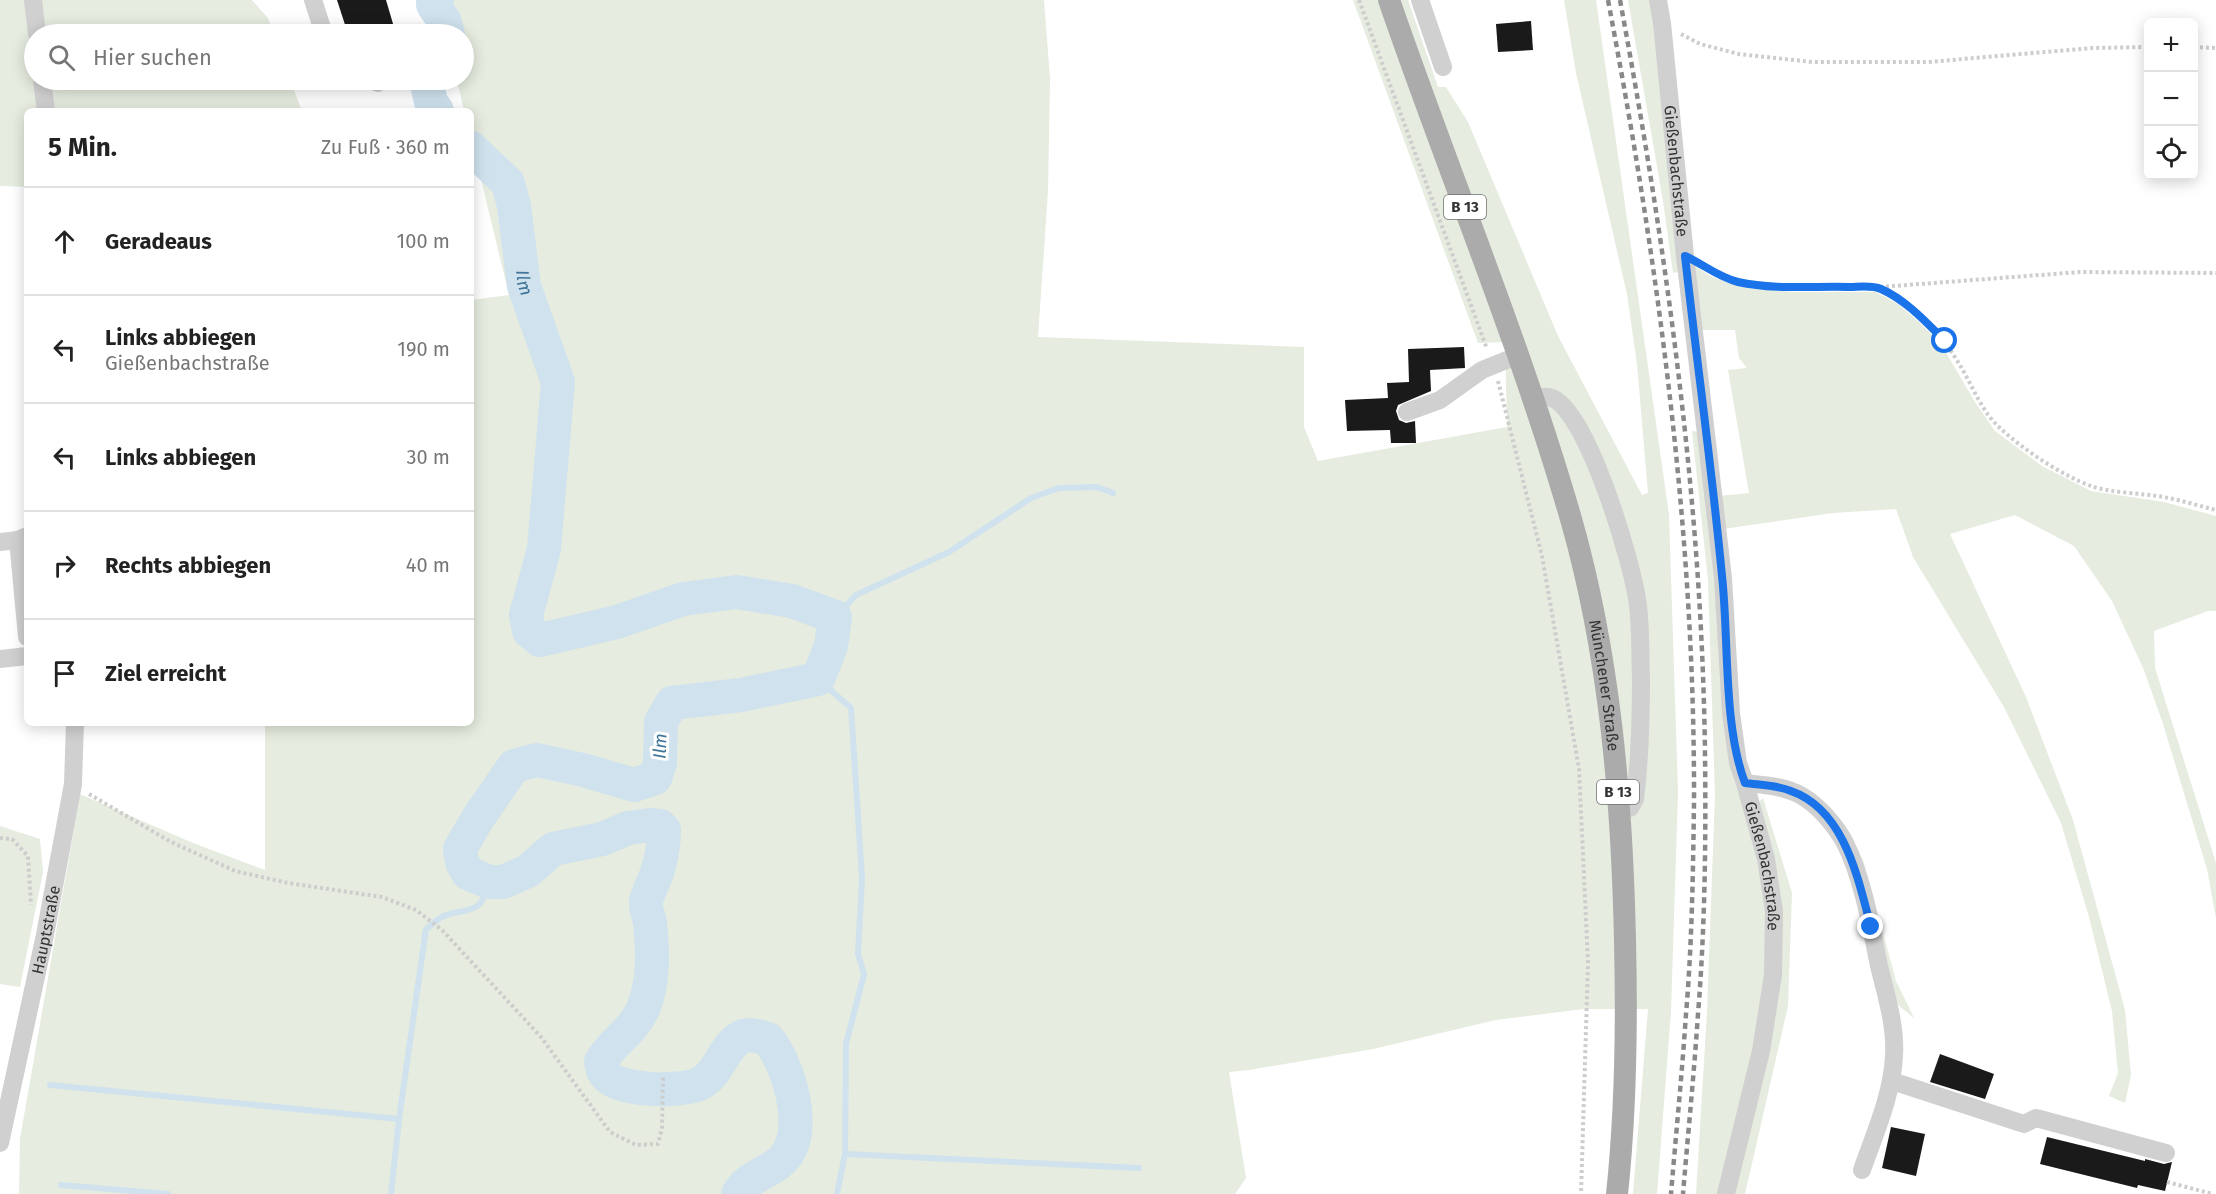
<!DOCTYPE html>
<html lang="de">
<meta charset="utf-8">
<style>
body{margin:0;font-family:"Fira Sans",sans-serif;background:#f2f2f2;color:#222}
.controls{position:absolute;right:18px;top:18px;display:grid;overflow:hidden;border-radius:9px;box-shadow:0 3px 15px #0003}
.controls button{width:54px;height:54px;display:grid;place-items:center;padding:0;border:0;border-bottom:2px solid #e0e0e0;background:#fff;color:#222;font:30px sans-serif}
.stop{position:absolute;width:18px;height:18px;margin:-14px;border:4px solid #1a73e8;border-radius:50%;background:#fff}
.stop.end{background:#1a73e8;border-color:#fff;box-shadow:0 2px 6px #0008}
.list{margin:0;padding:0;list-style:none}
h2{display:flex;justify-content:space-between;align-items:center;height:78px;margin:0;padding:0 24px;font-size:26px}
h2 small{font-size:20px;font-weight:400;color:#767676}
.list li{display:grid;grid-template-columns:39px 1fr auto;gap:18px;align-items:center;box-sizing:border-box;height:108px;padding:0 24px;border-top:2px solid #e0e0e0}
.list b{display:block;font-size:22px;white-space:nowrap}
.list p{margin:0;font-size:20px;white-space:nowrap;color:#767676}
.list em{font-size:20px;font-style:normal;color:#767676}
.icon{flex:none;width:33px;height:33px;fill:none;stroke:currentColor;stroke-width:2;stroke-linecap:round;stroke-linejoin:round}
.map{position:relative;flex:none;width:2216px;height:1194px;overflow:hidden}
.search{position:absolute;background:#fff;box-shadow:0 3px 15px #0003;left:24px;top:24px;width:450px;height:66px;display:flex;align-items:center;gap:15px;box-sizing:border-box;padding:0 21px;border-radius:33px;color:#767676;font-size:22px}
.panel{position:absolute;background:#fff;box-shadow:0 3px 15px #0003;left:24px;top:108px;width:450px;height:618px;border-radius:9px}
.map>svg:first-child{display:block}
</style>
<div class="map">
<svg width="2216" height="1194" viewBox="0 0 2216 1194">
<rect width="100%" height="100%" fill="#fff"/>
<g fill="#e6ecdf">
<path d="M0 0H252L268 18 274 34H34V80H290L302 111H27V187L0 186Z"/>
<path d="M426 0H1044L1050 79 1048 191 1038 337 1304 347V427L1318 461 1507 427 1505 342 1478 343 1353 0H1408L1438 87H1446L1468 122 1558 336 1642 495 1648 493 1637 364 1627 294 1576 73 1564 0H1596L1669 515 1678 792 1671 1011 1657 1194H1633L1648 1009H1583L1496 1020 1373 1049 1249 1070 1229 1072 1246 1178 1235 1194H19L20 1139 80 794 193 843 265 870V723H471V300L509 295 471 138V111H464L457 80H464V34H446L441 15Z"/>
<path d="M1628 0H1651L1679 272 1673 273 1663 201Z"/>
<path d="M1692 264 1710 276 1735 285 1755 289 1796 292H1876L1898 304 1919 322 1941 344 1975 402 1995 431 2042 466 2091 491 2164 502 2216 516V611H2208L2154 631 2155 668 2216 863V918L2207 869 2163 724 2144 670 2112 601 2074 546 2015 515 1950 534 2026 697 2073 820 2125 1010 2131 1075 2125 1103 2109 1096 2118 1073 2112 1011 2089 917 2061 823 2004 707 1913 557 1896 509 1833 513 1723 529 1719 496 1749 493 1728 370 1747 368 1739 358 1735 330H1700Z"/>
<path d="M1692 431 1700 432 1766 911 1765 974 1753 1050 1720 1194H1696L1707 1012 1715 795 1708 580Z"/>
<path d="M1763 798 1792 893 1788 1006 1745 1194H1732L1779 976 1757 804Z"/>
<path d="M1833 811 1851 836 1864 863 1896 981 1914 1018 1892 1000 1875 926Z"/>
<path d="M0 826 40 839 43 872 20 987 0 984Z"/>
</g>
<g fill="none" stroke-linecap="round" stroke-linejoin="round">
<g stroke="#cfe2ee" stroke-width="6">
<path d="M835 617 856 595 949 552 1031 498 1059 488 1097 487 1113 493"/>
<path d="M818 679 851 708 862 878 858 954 864 974 846 1044 845 1154 837 1194"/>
<path d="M50 1085 399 1119"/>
<path d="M845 1154 1139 1168"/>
<path d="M61 1185 168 1194"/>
<path d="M391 1194 399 1119 426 929C431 926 436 920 442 917 465 906 481 919 489 882"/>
</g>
<path stroke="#cfe2ee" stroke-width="20" d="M426 0 433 5"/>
<g stroke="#cfe2ee" stroke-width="34">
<path d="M437 0 433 5 445 22 448 34"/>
<path d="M426 80 431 102 437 111"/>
<path id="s1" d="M471 148 508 183 514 206 524 286 558 382 544 549 526 615 529 631 540 640 617 622 683 599 737 592 792 601 835 617 831 646 818 679 741 695 672 703 661 722 660 763 655 778 634 785 583 770 537 760 514 766 478 818 460 849 462 862 468 873 489 882H503L528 871 553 849 602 839 628 828 650 825 660 826 664 830C664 845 661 861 656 875 653 884 648 892 646 901 645 908 649 916 650 923 653 952 654 982 643 1009 632 1033 612 1041 601 1062 602 1066 603 1073 606 1075 619 1092 681 1092 699 1084 718 1076 722 1050 738 1039 747 1032 758 1036 768 1039 789 1065 808 1129 785 1157 772 1173 748 1175 738 1194"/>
</g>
</g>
<g fill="#1a1a1a">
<path d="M337 0H386L396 34H348Z"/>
<path d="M1531 21 1533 50 1498 52 1496 24Z"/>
<path d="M1464 347 1465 368 1430 370 1431 391 1398 405 1396 411 1399 420 1406 423 1415 421 1416 443H1391L1390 430 1347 431 1345 400 1388 398 1387 383 1409 382 1408 349Z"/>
<path d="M1940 1054 1994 1074 1985 1099 1930 1082Z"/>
<path d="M1891 1127 1925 1134 1916 1176 1882 1168Z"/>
<path d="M2047 1137 2145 1161V1159L2164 1164 2172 1162 2165 1191 2138 1185 2137 1188 2040 1164Z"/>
</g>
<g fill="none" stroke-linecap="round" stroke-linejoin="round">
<g stroke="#cdcdcd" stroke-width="4" stroke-dasharray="3 3" stroke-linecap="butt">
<path d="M1359 0 1487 349"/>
<path d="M1681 34 1700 44 1739 54 1812 62H1928L2092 48 2148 47"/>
<path d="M2194 47 2216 48"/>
<path d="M1703 267C1744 296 1802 286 1849 287 1859 287 1872 285 1881 289 1915 303 1943 336 1961 367 1973 387 1982 412 2000 428 2022 449 2063 476 2091 486 2110 493 2142 493 2163 497 2181 500 2199 506 2216 510"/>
<path d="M1880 287 2080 272 2216 273"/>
<path d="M1498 381 1542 556 1579 769 1588 963 1581 1194"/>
<path d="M89 794 171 842 235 871 288 883 382 897 416 910 442 930 541 1037 610 1132 636 1145 658 1144 662 1128 663 1077"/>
<path d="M0 838 12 839 28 856 31 905"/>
<path d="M2167 1182 2213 1194"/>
</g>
<g stroke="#d0d0d0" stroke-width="18">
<path d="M33 0 37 34"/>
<path d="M313 0 324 34"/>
<path d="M1420 0 1443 67"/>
<path id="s2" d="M1658 0 1662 23 1685 256 1723 578 1731 713 1738 763 1745 783 1766 859 1774 911 1773 975 1761 1051 1726 1194"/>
<path d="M42 80 46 111"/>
<path d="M371 80 378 83"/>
<path d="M1534 400C1540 398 1545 395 1552 398 1588 412 1634 567 1638 606 1641 630 1640 655 1641 679 1641 719 1640 759 1635 799L1630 808 1620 810"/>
<path d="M1407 412 1440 400 1482 370 1519 355"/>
<path d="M18 540 27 637"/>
<path d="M0 542 18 540 27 536"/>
<path d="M0 659 27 656"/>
<path d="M1745 783C1764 785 1785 786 1802 796 1819 806 1836 826 1845 843 1863 879 1871 927 1879 966 1886 995 1896 1026 1894 1056 1892 1095 1875 1133 1862 1170"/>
<path d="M1892 1081 2024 1124 2036 1118 2166 1153"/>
<path id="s3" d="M0 1143 45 935 73 784 75 723"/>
</g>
<path stroke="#ababab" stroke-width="22" id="s4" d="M1389 0C1449 174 1520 343 1571 519 1610 656 1622 799 1625 941 1627 1025 1626 1110 1617 1194"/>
<g stroke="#888" stroke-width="4.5" stroke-dasharray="6 4.5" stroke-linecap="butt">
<path d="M1608 0C1658 264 1695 533 1694 803 1693 873 1692 944 1686 1014 1682 1074 1676 1134 1671 1194"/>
<path d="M1620 0C1666 249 1702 501 1705 754 1706 840 1705 928 1698 1014 1694 1074 1688 1134 1683 1194"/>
</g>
</g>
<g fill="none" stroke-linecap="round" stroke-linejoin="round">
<path stroke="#1a73e8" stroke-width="8" d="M1871 927C1858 879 1845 810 1791 791 1777 785 1760 785 1745 783 1723 725 1729 639 1722 576 1712 469 1697 363 1685 256 1703 264 1718 277 1738 282 1775 290 1812 286 1849 287 1859 287 1872 285 1881 289 1906 300 1926 322 1945 341"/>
</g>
<g text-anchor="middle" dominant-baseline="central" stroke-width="6" stroke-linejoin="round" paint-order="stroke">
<g fill="#fff" stroke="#707070" stroke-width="1.5">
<rect x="1444" y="195" width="42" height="24" rx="4.5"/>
<rect x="1597" y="780" width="42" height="24" rx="4.5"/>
</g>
<g font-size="15" font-weight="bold" fill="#333">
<text x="1465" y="207">B 13</text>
<text x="1618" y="792">B 13</text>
</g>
<g font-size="16" fill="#333" stroke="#fff">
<text stroke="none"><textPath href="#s2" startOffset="172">Gießenbachstraße</textPath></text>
<text stroke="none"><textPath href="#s4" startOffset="720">Münchener Straße</textPath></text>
<text stroke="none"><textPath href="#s2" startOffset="874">Gießenbachstraße</textPath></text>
<text stroke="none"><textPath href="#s3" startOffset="218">Hauptstraße</textPath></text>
</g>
<g font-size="18" font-style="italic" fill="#3f7597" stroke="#fff">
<text stroke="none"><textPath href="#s1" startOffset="152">Ilm</textPath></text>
<text transform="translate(660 746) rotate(-88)">Ilm</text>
</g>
</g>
</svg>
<div class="controls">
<button>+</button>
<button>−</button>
<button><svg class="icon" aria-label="locate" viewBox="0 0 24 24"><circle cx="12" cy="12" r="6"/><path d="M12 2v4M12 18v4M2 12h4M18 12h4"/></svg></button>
</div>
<div class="stop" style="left:1945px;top:341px"></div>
<div class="stop end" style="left:1871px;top:927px"></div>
<div class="search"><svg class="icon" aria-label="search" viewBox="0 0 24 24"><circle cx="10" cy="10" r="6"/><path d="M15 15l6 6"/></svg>Hier suchen</div>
<section class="panel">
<h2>5 Min.<small>Zu Fuß · 360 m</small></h2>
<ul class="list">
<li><svg class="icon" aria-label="ahead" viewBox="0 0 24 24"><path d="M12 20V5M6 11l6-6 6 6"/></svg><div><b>Geradeaus</b></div><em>100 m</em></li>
<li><svg class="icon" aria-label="left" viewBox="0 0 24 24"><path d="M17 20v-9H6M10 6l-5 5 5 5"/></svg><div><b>Links abbiegen</b><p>Gießenbachstraße</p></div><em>190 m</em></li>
<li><svg class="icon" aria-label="left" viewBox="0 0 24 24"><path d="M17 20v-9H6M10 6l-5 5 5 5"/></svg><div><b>Links abbiegen</b></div><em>30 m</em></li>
<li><svg class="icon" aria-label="right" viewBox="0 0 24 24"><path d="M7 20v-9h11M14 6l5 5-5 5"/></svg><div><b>Rechts abbiegen</b></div><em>40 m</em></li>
<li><svg class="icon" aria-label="arrive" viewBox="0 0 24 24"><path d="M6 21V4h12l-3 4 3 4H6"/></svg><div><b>Ziel erreicht</b></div></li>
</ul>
</section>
</div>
